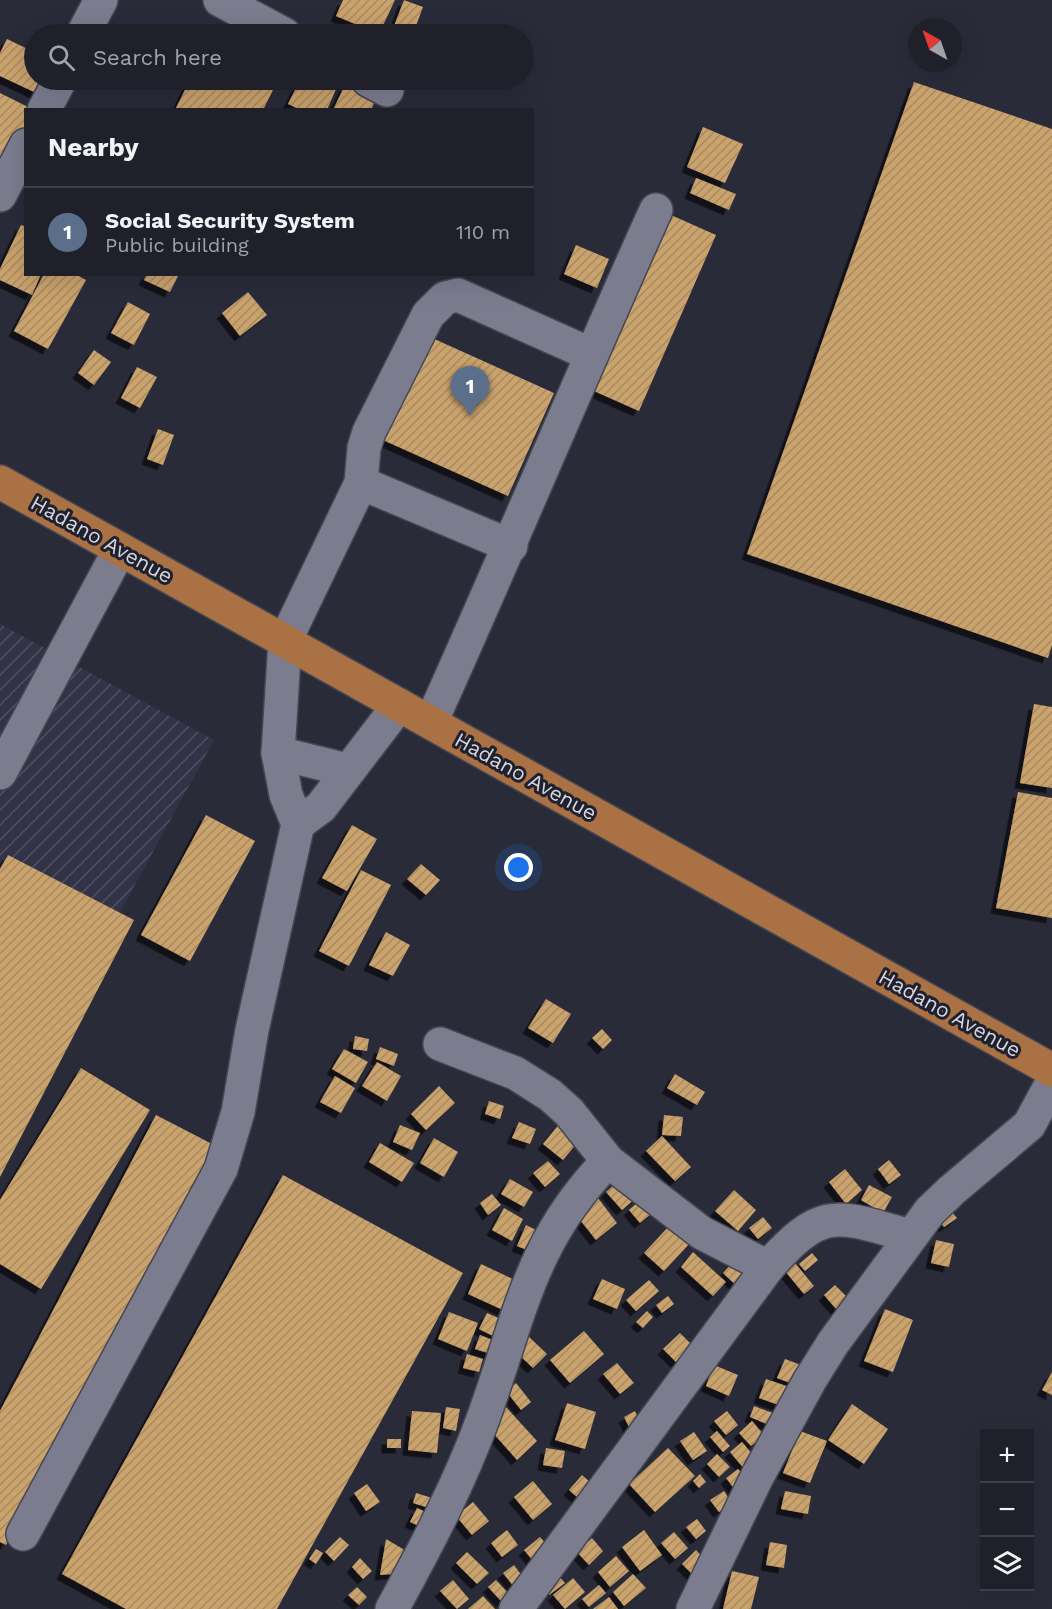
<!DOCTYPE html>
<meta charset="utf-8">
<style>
body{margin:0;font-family:"Work Sans",sans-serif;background:#2d2d37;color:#f1f3f6}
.controls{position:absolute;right:18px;bottom:18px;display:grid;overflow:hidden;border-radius:0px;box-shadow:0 6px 24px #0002}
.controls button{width:54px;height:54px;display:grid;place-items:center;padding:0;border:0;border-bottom:2px solid #3d3e47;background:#20202b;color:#f1f3f6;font:30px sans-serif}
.compass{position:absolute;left:908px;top:18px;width:54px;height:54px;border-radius:50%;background:#20202b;box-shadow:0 6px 24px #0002;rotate:320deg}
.you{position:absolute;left:519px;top:868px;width:21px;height:21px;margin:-15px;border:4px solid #fff;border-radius:50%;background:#1a73e8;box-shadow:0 0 0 9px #1a73e833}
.badge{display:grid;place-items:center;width:39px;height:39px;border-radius:50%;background:#b45309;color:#fff;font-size:20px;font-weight:700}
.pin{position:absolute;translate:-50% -50px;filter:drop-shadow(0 2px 3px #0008)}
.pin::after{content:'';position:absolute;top:32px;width:21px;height:18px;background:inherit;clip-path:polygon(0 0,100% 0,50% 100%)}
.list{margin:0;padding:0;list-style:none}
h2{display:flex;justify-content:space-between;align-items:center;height:78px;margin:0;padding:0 24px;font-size:26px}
h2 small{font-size:20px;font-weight:400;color:#a2a3a9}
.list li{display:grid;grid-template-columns:39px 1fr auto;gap:18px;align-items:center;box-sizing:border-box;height:90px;padding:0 24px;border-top:2px solid #3d3e47}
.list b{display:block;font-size:22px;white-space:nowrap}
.list p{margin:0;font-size:20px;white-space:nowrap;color:#a2a3a9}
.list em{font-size:20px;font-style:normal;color:#a2a3a9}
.icon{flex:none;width:33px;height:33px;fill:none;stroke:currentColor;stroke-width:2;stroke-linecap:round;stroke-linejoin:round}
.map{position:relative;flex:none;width:1052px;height:1609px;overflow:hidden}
.search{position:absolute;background:#20202b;box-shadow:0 6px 24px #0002;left:24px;top:24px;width:510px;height:66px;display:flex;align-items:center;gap:15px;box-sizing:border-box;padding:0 21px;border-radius:33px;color:#a2a3a9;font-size:22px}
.panel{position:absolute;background:#20202b;box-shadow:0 6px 24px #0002;left:24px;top:108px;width:510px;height:168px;border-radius:0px}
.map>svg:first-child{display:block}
</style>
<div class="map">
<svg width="1052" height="1609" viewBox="0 0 1052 1609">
<defs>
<pattern id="industrial-furrows" width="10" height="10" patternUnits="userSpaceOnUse" patternTransform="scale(1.5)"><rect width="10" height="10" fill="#323347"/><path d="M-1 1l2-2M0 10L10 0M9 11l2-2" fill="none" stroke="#4f5061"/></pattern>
<pattern id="building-hatch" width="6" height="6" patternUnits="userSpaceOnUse" patternTransform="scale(1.5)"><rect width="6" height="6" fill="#caa26c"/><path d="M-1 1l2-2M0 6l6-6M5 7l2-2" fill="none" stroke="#a88a62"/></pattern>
<filter id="shadow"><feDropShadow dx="-5.5" dy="5.5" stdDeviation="0" flood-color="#0009"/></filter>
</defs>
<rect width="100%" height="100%" fill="#2a2b39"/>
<path fill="url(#industrial-furrows)" d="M0 624 214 740 0 1132Z"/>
<g fill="url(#building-hatch)" filter="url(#shadow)">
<path d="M343 0H395L379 34 336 16Z"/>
<path d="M404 0 423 7 413 34H391Z"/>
<path d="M7 39 34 52V80H56L47 98 0 76V53Z"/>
<path d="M190 80H268L276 84 263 110H175Z"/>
<path d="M300 80H317L336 89 327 110H301L288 104Z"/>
<path d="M914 82 1052 129V645L1048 658 747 554Z"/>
<path d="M345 85 376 99 371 110H333Z"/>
<path d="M0 93 34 110H26V124L0 176Z"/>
<path d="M703 127 743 144 725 183 687 167Z"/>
<path d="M696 178 736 194 729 210 690 193Z"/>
<path d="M671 215 716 235 639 411 594 391Z"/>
<path d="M21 225 26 227V274H41L32 295 0 280V269Z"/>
<path d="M576 245 609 259 597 288 564 274Z"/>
<path d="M44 274H75L86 280 48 349 14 331Z"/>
<path d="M147 274H179L170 292 144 280Z"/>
<path d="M248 292 267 315 240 336 222 313Z"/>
<path d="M128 302 150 314 134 345 111 333Z"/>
<path d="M430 337 554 393 508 496 383 440Z"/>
<path d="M94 350 111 362 94 385 78 373Z"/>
<path d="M137 367 157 377 140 408 121 398Z"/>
<path d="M158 429 174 435 163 465 147 459Z"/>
<path d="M1034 704 1052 707V788L1020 783Z"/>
<path d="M1018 792 1052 798V918L996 908Z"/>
<path d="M206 815 255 841 190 961 141 935Z"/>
<path d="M352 825 377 839 347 891 322 878Z"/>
<path d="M8 855 134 920 0 1177V869Z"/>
<path d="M421 864 440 880 426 895 407 879Z"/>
<path d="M361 870 391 885 349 966 319 951Z"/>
<path d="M386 932 410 945 393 976 369 965Z"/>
<path d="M546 999 571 1014 553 1043 528 1028Z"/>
<path d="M602 1029 612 1040 603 1049 592 1038Z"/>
<path d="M355 1036 369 1039 367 1051 353 1049Z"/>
<path d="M380 1047 398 1054 394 1066 376 1059Z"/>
<path d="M344 1049 368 1062 356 1083 332 1069Z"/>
<path d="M377 1062 401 1076 387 1101 362 1086Z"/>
<path d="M81 1068 150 1110 41 1289 0 1264V1200Z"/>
<path d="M675 1074 705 1092 697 1105 667 1088Z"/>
<path d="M335 1076 355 1088 341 1113 320 1102Z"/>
<path d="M439 1086 455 1103 426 1130 411 1114Z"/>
<path d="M489 1101 504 1106 500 1119 485 1114Z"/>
<path d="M156 1115 216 1146 6 1545 0 1542V1411Z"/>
<path d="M664 1115 683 1117 681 1136 662 1135Z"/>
<path d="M519 1122 536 1129 530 1144 512 1138Z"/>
<path d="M561 1122 581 1138 563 1160 543 1144Z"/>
<path d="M400 1125 420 1133 412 1150 393 1142Z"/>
<path d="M662 1136 691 1167 675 1181 646 1151Z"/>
<path d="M434 1138 458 1152 444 1177 420 1163Z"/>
<path d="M380 1143 414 1163 402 1182 369 1162Z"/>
<path d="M889 1160 901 1175 889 1184 878 1169Z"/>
<path d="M548 1161 560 1174 545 1187 533 1173Z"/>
<path d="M845 1169 862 1190 846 1204 829 1182Z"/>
<path d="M283 1175 463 1273 277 1609H126L62 1574Z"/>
<path d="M622 1178 638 1196 622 1210 606 1192Z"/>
<path d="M510 1179 533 1192 524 1207 501 1194Z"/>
<path d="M869 1185 892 1197 883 1213 861 1200Z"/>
<path d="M734 1190 756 1210 738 1231 715 1211Z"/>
<path d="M492 1194 501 1205 488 1215 480 1203Z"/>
<path d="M646 1195 657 1209 640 1223 629 1210Z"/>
<path d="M598 1198 617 1223 596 1240 577 1216Z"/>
<path d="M946 1205 957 1218 944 1227 934 1215Z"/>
<path d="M504 1208 523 1219 512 1241 492 1230Z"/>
<path d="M763 1217 772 1228 758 1239 749 1228Z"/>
<path d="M671 1224 691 1242 664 1271 644 1253Z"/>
<path d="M526 1225 540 1232 532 1252 517 1246Z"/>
<path d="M936 1240 954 1244 949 1267 931 1263Z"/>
<path d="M693 1252 726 1282 713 1296 681 1267Z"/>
<path d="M812 1253 818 1260 805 1271 799 1264Z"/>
<path d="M735 1260 752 1275 739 1288 723 1273Z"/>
<path d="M795 1263 814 1286 804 1294 785 1271Z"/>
<path d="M481 1264 517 1281 503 1310 468 1294Z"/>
<path d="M602 1279 625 1289 617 1309 593 1299Z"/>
<path d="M649 1280 659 1291 636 1311 626 1300Z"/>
<path d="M835 1285 849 1299 837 1310 824 1295Z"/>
<path d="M668 1296 674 1304 662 1313 656 1305Z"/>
<path d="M885 1309 913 1320 893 1372 864 1361Z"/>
<path d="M647 1311 653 1317 643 1328 636 1322Z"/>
<path d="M449 1312 478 1323 467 1351 438 1339Z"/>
<path d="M487 1313 503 1320 495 1337 479 1329Z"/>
<path d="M584 1331 604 1354 570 1383 550 1360Z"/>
<path d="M680 1333 694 1347 677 1363 663 1349Z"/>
<path d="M480 1335 495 1341 491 1354 475 1349Z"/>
<path d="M527 1335 547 1354 533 1368 513 1349Z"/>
<path d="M467 1354 483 1359 479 1372 463 1368Z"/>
<path d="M785 1359 801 1365 793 1384 777 1378Z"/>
<path d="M617 1363 634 1383 620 1394 603 1374Z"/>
<path d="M714 1365 738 1375 729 1396 706 1386Z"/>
<path d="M1052 1372V1395L1042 1390Z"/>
<path d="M766 1379 792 1388 784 1407 759 1398Z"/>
<path d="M516 1383 531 1402 521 1410 506 1391Z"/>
<path d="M567 1403 596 1412 585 1449 555 1440Z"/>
<path d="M852 1404 888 1429 864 1464 828 1440Z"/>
<path d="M754 1406 773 1413 769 1425 750 1417Z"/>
<path d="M446 1407 460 1409 456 1431 443 1428Z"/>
<path d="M506 1407 537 1441 517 1460 486 1425Z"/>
<path d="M412 1411 441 1413 437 1453 408 1450Z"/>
<path d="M635 1411 642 1426 631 1431 624 1417Z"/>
<path d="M727 1411 738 1425 726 1435 714 1421Z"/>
<path d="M752 1421 764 1435 751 1446 739 1433Z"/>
<path d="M717 1431 730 1446 723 1452 710 1437Z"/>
<path d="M800 1431 827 1441 810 1483 783 1473Z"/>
<path d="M694 1432 707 1451 693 1460 680 1441Z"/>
<rect x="387" y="1439" width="14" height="9"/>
<path d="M742 1442 758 1461 746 1471 730 1452Z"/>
<path d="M546 1448 565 1451 562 1468 543 1465Z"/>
<path d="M668 1448 695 1476 655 1512 629 1484Z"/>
<path d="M717 1454 730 1467 719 1477 707 1464Z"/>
<path d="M738 1469 749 1482 736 1491 726 1478Z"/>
<path d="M700 1474 706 1482 699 1488 693 1481Z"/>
<path d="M582 1475 598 1489 585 1504 569 1490Z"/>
<path d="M533 1481 552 1504 533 1520 514 1497Z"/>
<path d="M367 1484 380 1502 366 1511 354 1493Z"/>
<path d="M724 1491 732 1503 719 1512 710 1500Z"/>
<path d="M785 1491 811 1496 808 1514 781 1509Z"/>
<path d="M416 1493 442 1501 439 1511 413 1503Z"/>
<path d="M473 1502 489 1521 472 1535 456 1516Z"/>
<path d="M417 1508 432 1515 426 1529 410 1522Z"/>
<path d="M697 1519 706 1531 696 1539 686 1527Z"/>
<path d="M507 1530 518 1545 502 1557 491 1543Z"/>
<path d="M644 1530 662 1555 640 1571 622 1547Z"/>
<path d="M674 1532 688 1548 675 1559 661 1543Z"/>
<path d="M340 1537 349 1545 334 1561 325 1552Z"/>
<path d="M540 1537 550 1548 534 1562 524 1550Z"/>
<path d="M592 1538 603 1551 589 1565 577 1552Z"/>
<path d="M386 1539 413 1555 403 1573 380 1575Z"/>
<path d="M770 1542 787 1545 784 1568 766 1565Z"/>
<path d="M316 1549 323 1553 316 1564 309 1559Z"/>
<path d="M696 1550 707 1562 693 1575 682 1564Z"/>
<path d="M467 1552 489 1573 477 1584 456 1563Z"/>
<path d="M616 1556 629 1571 610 1587 598 1572Z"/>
<path d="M360 1558 372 1571 363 1579 352 1567Z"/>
<path d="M514 1565 525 1580 515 1588 503 1573Z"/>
<path d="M732 1571 759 1577 751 1609H723Z"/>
<path d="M633 1574 646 1588 624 1606 613 1592Z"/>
<path d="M558 1575 565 1583 549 1595 543 1587Z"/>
<path d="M573 1578 585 1592 565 1609 553 1595Z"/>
<path d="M453 1580 469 1599 457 1609 440 1591Z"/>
<path d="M496 1580 510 1595 502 1602 488 1587Z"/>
<path d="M599 1585 606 1593 589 1607 582 1599Z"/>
<path d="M357 1587 367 1597 359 1605 348 1595Z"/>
<path d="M483 1596 495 1609H468Z"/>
<path d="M609 1597 618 1609H593Z"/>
</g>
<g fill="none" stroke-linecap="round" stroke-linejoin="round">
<defs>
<g id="minor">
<path d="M220 0 284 34"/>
<path d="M83 34 101 0"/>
<path d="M368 80 387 90"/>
<path d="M44 110 60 80"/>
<path d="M0 195 26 145"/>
<path d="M361 483 511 546"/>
<path d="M431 722C508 552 579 380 656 210"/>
<path d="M278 753 347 770"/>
<path d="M0 773 120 549"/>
<path d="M298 824 321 807 399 705"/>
<path d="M440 1044 515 1073 550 1095 569 1112 608 1161 702 1233 768 1267"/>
<path d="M23 1534 221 1169 238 1112 252 1030 298 824 286 795 278 753 285 641 361 483 364 448 369 432 428 315 445 298 458 295 590 354"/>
<path d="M392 1609C426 1547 460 1483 484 1416 520 1316 530 1241 608 1161"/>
<path d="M516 1609 768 1267C823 1205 836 1215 910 1236"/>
<path d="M693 1609 758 1475 810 1380 833 1343 930 1211 952 1190 1029 1125 1052 1083"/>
</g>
<path id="major" d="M0 482 1052 1070"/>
</defs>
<use href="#minor" stroke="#454652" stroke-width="36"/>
<use href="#major" stroke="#454652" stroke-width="36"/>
<use href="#minor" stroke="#7b7c8e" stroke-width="33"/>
<use href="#major" stroke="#a97144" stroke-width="33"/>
</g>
<g text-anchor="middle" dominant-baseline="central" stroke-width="6" stroke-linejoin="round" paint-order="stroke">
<g font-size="21" fill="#d5d6df" stroke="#20212f">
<text transform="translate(102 539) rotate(29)">Hadano Avenue</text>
<text transform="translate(526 776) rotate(29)">Hadano Avenue</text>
<text transform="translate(950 1013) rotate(29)">Hadano Avenue</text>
</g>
</g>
</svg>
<div class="controls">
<button>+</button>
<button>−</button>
<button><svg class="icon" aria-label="layers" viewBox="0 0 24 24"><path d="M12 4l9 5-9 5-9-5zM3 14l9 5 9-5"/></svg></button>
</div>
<svg class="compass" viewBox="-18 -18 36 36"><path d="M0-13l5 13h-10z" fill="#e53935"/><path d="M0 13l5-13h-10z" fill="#a2a3a9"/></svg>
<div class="you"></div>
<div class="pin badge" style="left:470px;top:416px;background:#5c6f8a">1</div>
<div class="search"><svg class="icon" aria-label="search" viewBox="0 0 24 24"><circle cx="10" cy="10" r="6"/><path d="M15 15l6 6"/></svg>Search here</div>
<section class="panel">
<h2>Nearby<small></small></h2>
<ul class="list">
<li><span class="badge" style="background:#5c6f8a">1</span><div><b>Social Security System</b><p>Public building</p></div><em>110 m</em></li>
</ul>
</section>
</div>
